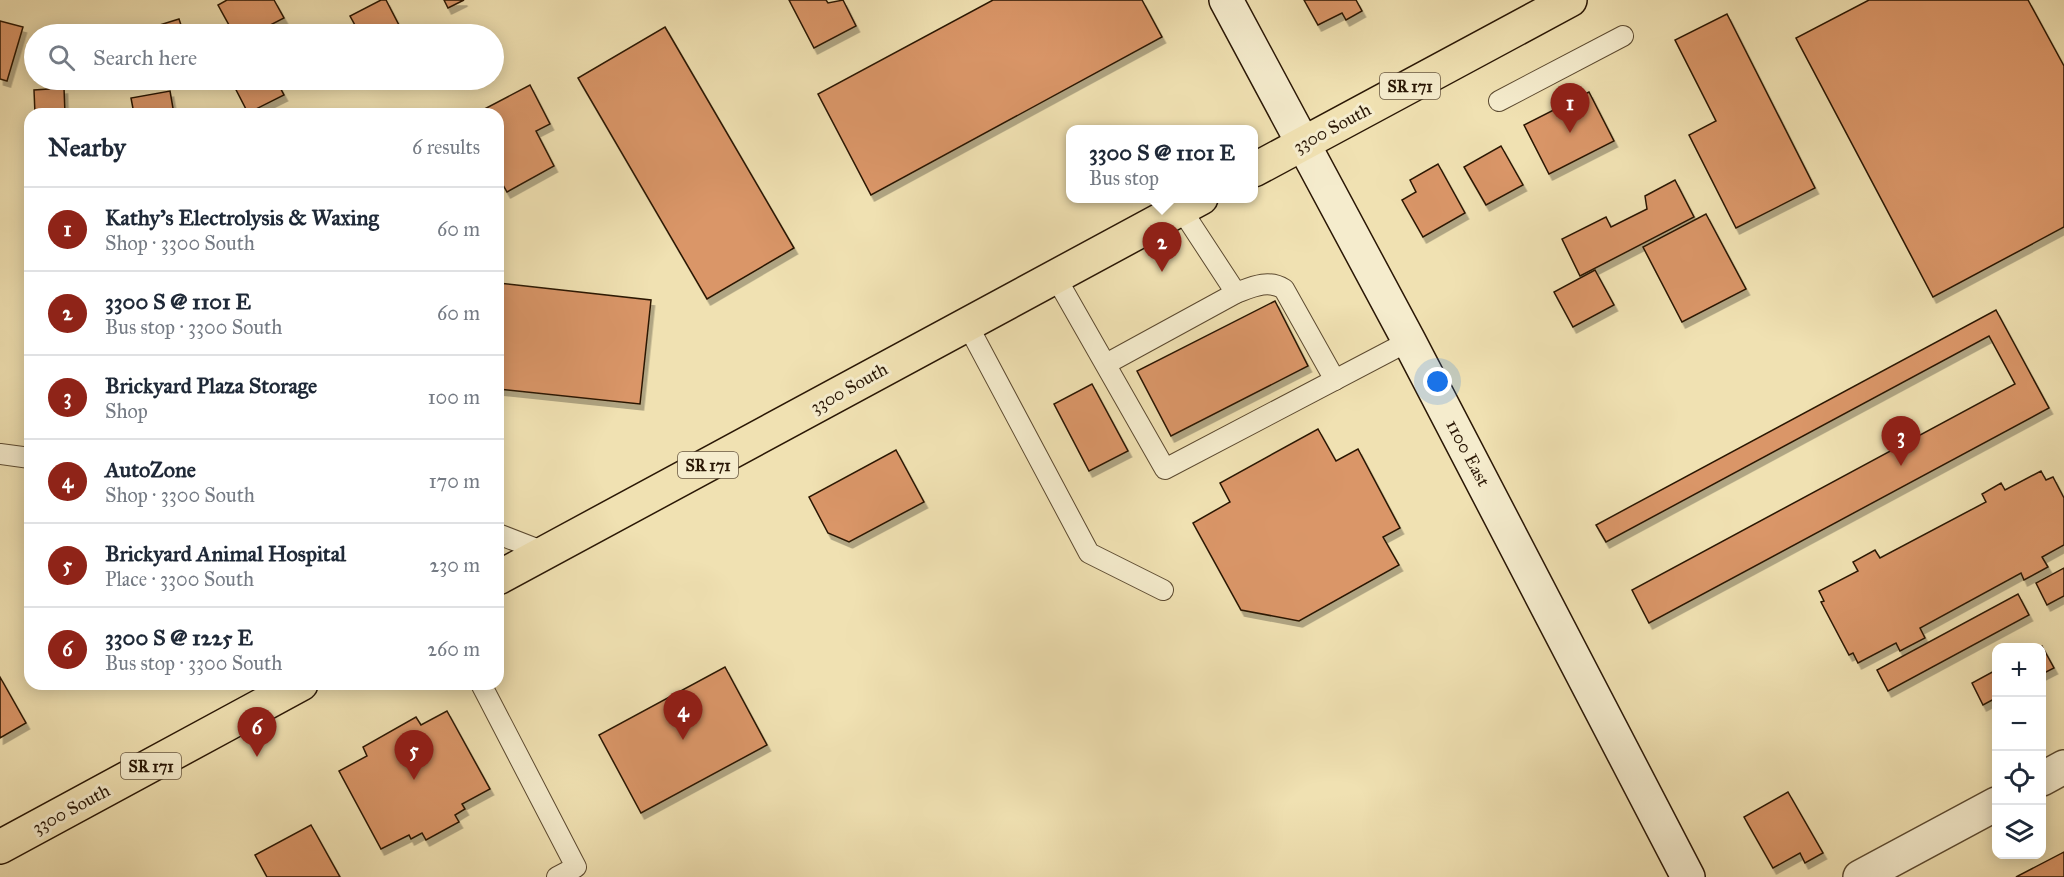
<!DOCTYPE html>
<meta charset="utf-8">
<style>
body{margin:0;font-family:"IM FELL Great Primer",serif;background:#f6f6f7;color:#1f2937}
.controls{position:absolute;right:18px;bottom:18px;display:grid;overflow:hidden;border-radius:12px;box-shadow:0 3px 15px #0003}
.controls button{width:54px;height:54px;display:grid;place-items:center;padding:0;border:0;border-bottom:2px solid #e0e1e3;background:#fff;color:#1f2937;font:30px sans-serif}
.you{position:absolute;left:1438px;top:382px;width:21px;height:21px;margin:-15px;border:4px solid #fff;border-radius:50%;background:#1a73e8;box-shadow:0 0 0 9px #1a73e833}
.badge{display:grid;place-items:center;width:39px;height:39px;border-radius:50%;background:#8f2418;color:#fff;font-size:20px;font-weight:700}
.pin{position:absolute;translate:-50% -50px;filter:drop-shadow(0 2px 3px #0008)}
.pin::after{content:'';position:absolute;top:32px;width:21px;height:18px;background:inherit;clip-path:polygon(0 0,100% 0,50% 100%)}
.popup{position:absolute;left:1066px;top:125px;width:192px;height:78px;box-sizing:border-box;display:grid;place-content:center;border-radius:12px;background:#fff;filter:drop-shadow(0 2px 4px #0005);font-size:20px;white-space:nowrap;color:#747a83}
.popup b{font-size:22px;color:#1f2937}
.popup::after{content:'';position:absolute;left:50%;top:100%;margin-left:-12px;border:12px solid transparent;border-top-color:#fff}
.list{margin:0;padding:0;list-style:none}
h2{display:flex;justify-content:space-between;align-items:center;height:78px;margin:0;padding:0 24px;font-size:26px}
h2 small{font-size:20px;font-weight:400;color:#747a83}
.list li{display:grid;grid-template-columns:39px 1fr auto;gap:18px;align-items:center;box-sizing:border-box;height:84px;padding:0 24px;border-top:2px solid #e0e1e3}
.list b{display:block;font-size:22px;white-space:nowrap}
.list p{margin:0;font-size:20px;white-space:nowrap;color:#747a83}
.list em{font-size:20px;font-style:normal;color:#747a83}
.icon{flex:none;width:33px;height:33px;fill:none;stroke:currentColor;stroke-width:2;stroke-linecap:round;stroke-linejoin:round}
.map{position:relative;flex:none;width:2064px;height:877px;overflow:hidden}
.search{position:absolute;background:#fff;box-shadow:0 3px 15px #0003;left:24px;top:24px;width:480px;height:66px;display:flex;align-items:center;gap:15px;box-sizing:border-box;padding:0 21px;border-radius:33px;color:#747a83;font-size:22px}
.panel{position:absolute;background:#fff;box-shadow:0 3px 15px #0003;left:24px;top:108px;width:480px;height:582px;border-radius:18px}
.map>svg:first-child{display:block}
</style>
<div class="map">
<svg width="2064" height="877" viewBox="0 0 2064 877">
<defs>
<filter id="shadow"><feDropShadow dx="3.5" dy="6" stdDeviation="0" flood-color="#0004"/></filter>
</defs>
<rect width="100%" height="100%" fill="#f0e1b2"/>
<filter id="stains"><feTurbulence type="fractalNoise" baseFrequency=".00333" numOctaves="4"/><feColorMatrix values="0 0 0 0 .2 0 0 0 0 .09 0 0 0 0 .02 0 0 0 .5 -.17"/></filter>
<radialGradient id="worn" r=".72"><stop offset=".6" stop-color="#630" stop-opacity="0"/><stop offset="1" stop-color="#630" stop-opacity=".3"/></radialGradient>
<g fill="#da9668" stroke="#2a1705" stroke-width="1.5" filter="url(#shadow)">
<path d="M227 0H274L284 18 253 34H234L218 5Z"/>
<path d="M381 0H386L402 31 396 34H360L350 16Z"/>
<path d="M444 0H464L448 8Z"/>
<path d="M789 0H826L828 3 843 0 856 26 814 48Z"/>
<path d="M993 0H1142L1162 37 871 195 818 94Z"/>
<path d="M1304 0H1356L1362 11 1346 20 1342 13 1318 25Z"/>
<path d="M1869 0H2028L2064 66V227L1933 297 1796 38Z"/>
<path d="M1727 14 1815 188 1736 228 1689 135 1716 121 1675 40Z"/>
<path d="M179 19 184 34H137V32Z"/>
<path d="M0 21 23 27 7 81 0 79Z"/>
<path d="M665 27 794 248 707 299 578 78Z"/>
<path d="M237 80H276L284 95 248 113 232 82Z"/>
<path d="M530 85 550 124 536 131 554 166 507 192 498 176V114H475Z"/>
<path d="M64 88 65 114H35L34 90Z"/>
<path d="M170 91 174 114H134L131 98Z"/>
<path d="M1589 92 1614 141 1549 174 1524 125Z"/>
<path d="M1501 146 1523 185 1486 205 1464 167Z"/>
<path d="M1438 164 1465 213 1423 237 1402 200 1416 192 1410 180Z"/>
<path d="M1675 180 1694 217 1580 276 1562 239 1606 217 1611 227 1647 209 1645 196Z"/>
<path d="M1706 214 1746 289 1682 322 1643 247Z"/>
<path d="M1595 270 1614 305 1573 327 1554 292Z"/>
<path d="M498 283 651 300 640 404 498 389Z"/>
<path d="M1275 301 1308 366 1171 436 1137 371Z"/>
<path d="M1996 310 2049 408 1649 623 1632 590 2015 384 1989 336 1606 542 1596 525Z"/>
<path d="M1092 384 1128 451 1089 471 1054 404Z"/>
<path d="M1318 429 1336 461 1358 449 1400 528 1383 537 1399 565 1299 621 1241 610 1193 523 1230 502 1220 483Z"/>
<path d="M896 450 924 502 849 542 828 533 809 497Z"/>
<path d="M2041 471 2046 480 2053 477 2064 498V545L2042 557 2048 567 2024 580 2021 573 1920 628 1925 638 1900 651 1896 643 1858 663 1853 653 1849 655 1821 602 1824 601 1819 591 1858 571 1853 562 1875 550 1880 558 1986 502 1982 494 2001 483 2005 490Z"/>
<path d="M2064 568V596L2047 605 2036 583Z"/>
<path d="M2018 594 2029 615 1888 691 1877 670Z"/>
<path d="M2042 646 2054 668 2042 674 2039 648Z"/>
<path d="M725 667 767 745 641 813 599 735Z"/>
<path d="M1996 670V698L1983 705 1972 683Z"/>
<path d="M0 677 26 723 0 738Z"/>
<path d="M447 711 490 789 462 804 465 809 455 815 459 822 426 840 422 833 411 839 409 835 381 849 339 771 367 756 363 747 416 717 421 725Z"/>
<path d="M1788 792 1823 853 1805 863 1800 853 1773 868 1744 817Z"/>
<path d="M311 825 340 877H267L255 855Z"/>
<path d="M2064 852V877H2016Z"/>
</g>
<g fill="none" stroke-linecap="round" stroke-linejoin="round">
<defs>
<g id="lane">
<path d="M1499 101 1623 36"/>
<path d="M1055 276 1165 469 1409 341"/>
<path d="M1236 293C1252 287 1268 279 1284 289L1335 380"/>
<path d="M967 324 1089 553 1163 590"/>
<path d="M1106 364 1236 293 1181 209"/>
<path d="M0 454 30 458"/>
<path d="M498 534 547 553"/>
<path d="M481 684 576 867 557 877"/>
</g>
<g id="street">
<path d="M2042 779 2064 767"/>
<path d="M1860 877 1996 804"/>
</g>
<path id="secondary" d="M1226 0 1409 341 1688 877"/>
<g id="primary">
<path d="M1254 170 1570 0"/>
<path d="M498 578 1201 198"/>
<path d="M0 847 301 684"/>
</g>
</defs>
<use href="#lane" stroke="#5c4a30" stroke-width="22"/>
<use href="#street" stroke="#5c4a30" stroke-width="36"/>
<use href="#secondary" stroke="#2a1705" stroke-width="36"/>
<use href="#primary" stroke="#2a1705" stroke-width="36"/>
<use href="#lane" stroke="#f5eccd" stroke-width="20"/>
<use href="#street" stroke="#f5eccd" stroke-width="33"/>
<use href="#secondary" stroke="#f5eccd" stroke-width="33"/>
<use href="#primary" stroke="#f0e1b2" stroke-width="33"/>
</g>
<g text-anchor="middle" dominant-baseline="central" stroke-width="6" stroke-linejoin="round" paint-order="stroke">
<g fill="#f5eccd" stroke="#675741" stroke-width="1.5">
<rect x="1380" y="73" width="60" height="26" rx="4.5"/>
<rect x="678" y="452" width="60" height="26" rx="4.5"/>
<rect x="121" y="753" width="60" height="26" rx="4.5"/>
</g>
<g font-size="16" font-weight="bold" fill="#2a1705">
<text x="1410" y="86">SR 171</text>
<text x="708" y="465">SR 171</text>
<text x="151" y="766">SR 171</text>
</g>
<g font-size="18" fill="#2a1705" stroke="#f5eccd">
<text transform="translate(1332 128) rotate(-28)">3300 South</text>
<text transform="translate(849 388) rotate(-29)">3300 South</text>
<text transform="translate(1468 453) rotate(62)">1100 East</text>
<text transform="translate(71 809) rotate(-28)">3300 South</text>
</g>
</g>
<rect width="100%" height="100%" filter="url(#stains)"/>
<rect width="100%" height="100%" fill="url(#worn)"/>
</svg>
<div class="controls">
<button>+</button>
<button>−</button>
<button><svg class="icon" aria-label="locate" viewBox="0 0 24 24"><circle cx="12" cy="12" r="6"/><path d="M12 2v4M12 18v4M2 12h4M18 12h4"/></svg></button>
<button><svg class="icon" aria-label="layers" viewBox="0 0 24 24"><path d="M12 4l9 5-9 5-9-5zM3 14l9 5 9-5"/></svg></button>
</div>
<div class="you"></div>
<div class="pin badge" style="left:1570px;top:133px">1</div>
<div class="pin badge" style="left:1162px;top:272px">2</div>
<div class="popup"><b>3300 S @ 1101 E</b>Bus stop</div>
<div class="pin badge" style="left:1901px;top:466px">3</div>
<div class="pin badge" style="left:683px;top:740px">4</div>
<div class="pin badge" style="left:414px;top:780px">5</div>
<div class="pin badge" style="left:257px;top:757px">6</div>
<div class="search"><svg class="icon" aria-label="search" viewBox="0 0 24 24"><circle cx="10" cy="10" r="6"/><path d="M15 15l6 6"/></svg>Search here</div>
<section class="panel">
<h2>Nearby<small>6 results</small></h2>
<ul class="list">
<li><span class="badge">1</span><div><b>Kathy's Electrolysis &amp; Waxing</b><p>Shop · 3300 South</p></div><em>60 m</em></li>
<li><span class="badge">2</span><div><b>3300 S @ 1101 E</b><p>Bus stop · 3300 South</p></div><em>60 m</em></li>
<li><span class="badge">3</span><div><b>Brickyard Plaza Storage</b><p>Shop</p></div><em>100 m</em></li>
<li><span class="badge">4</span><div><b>AutoZone</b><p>Shop · 3300 South</p></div><em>170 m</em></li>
<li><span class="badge">5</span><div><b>Brickyard Animal Hospital</b><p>Place · 3300 South</p></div><em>230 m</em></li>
<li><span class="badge">6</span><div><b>3300 S @ 1225 E</b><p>Bus stop · 3300 South</p></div><em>260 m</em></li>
</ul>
</section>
</div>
